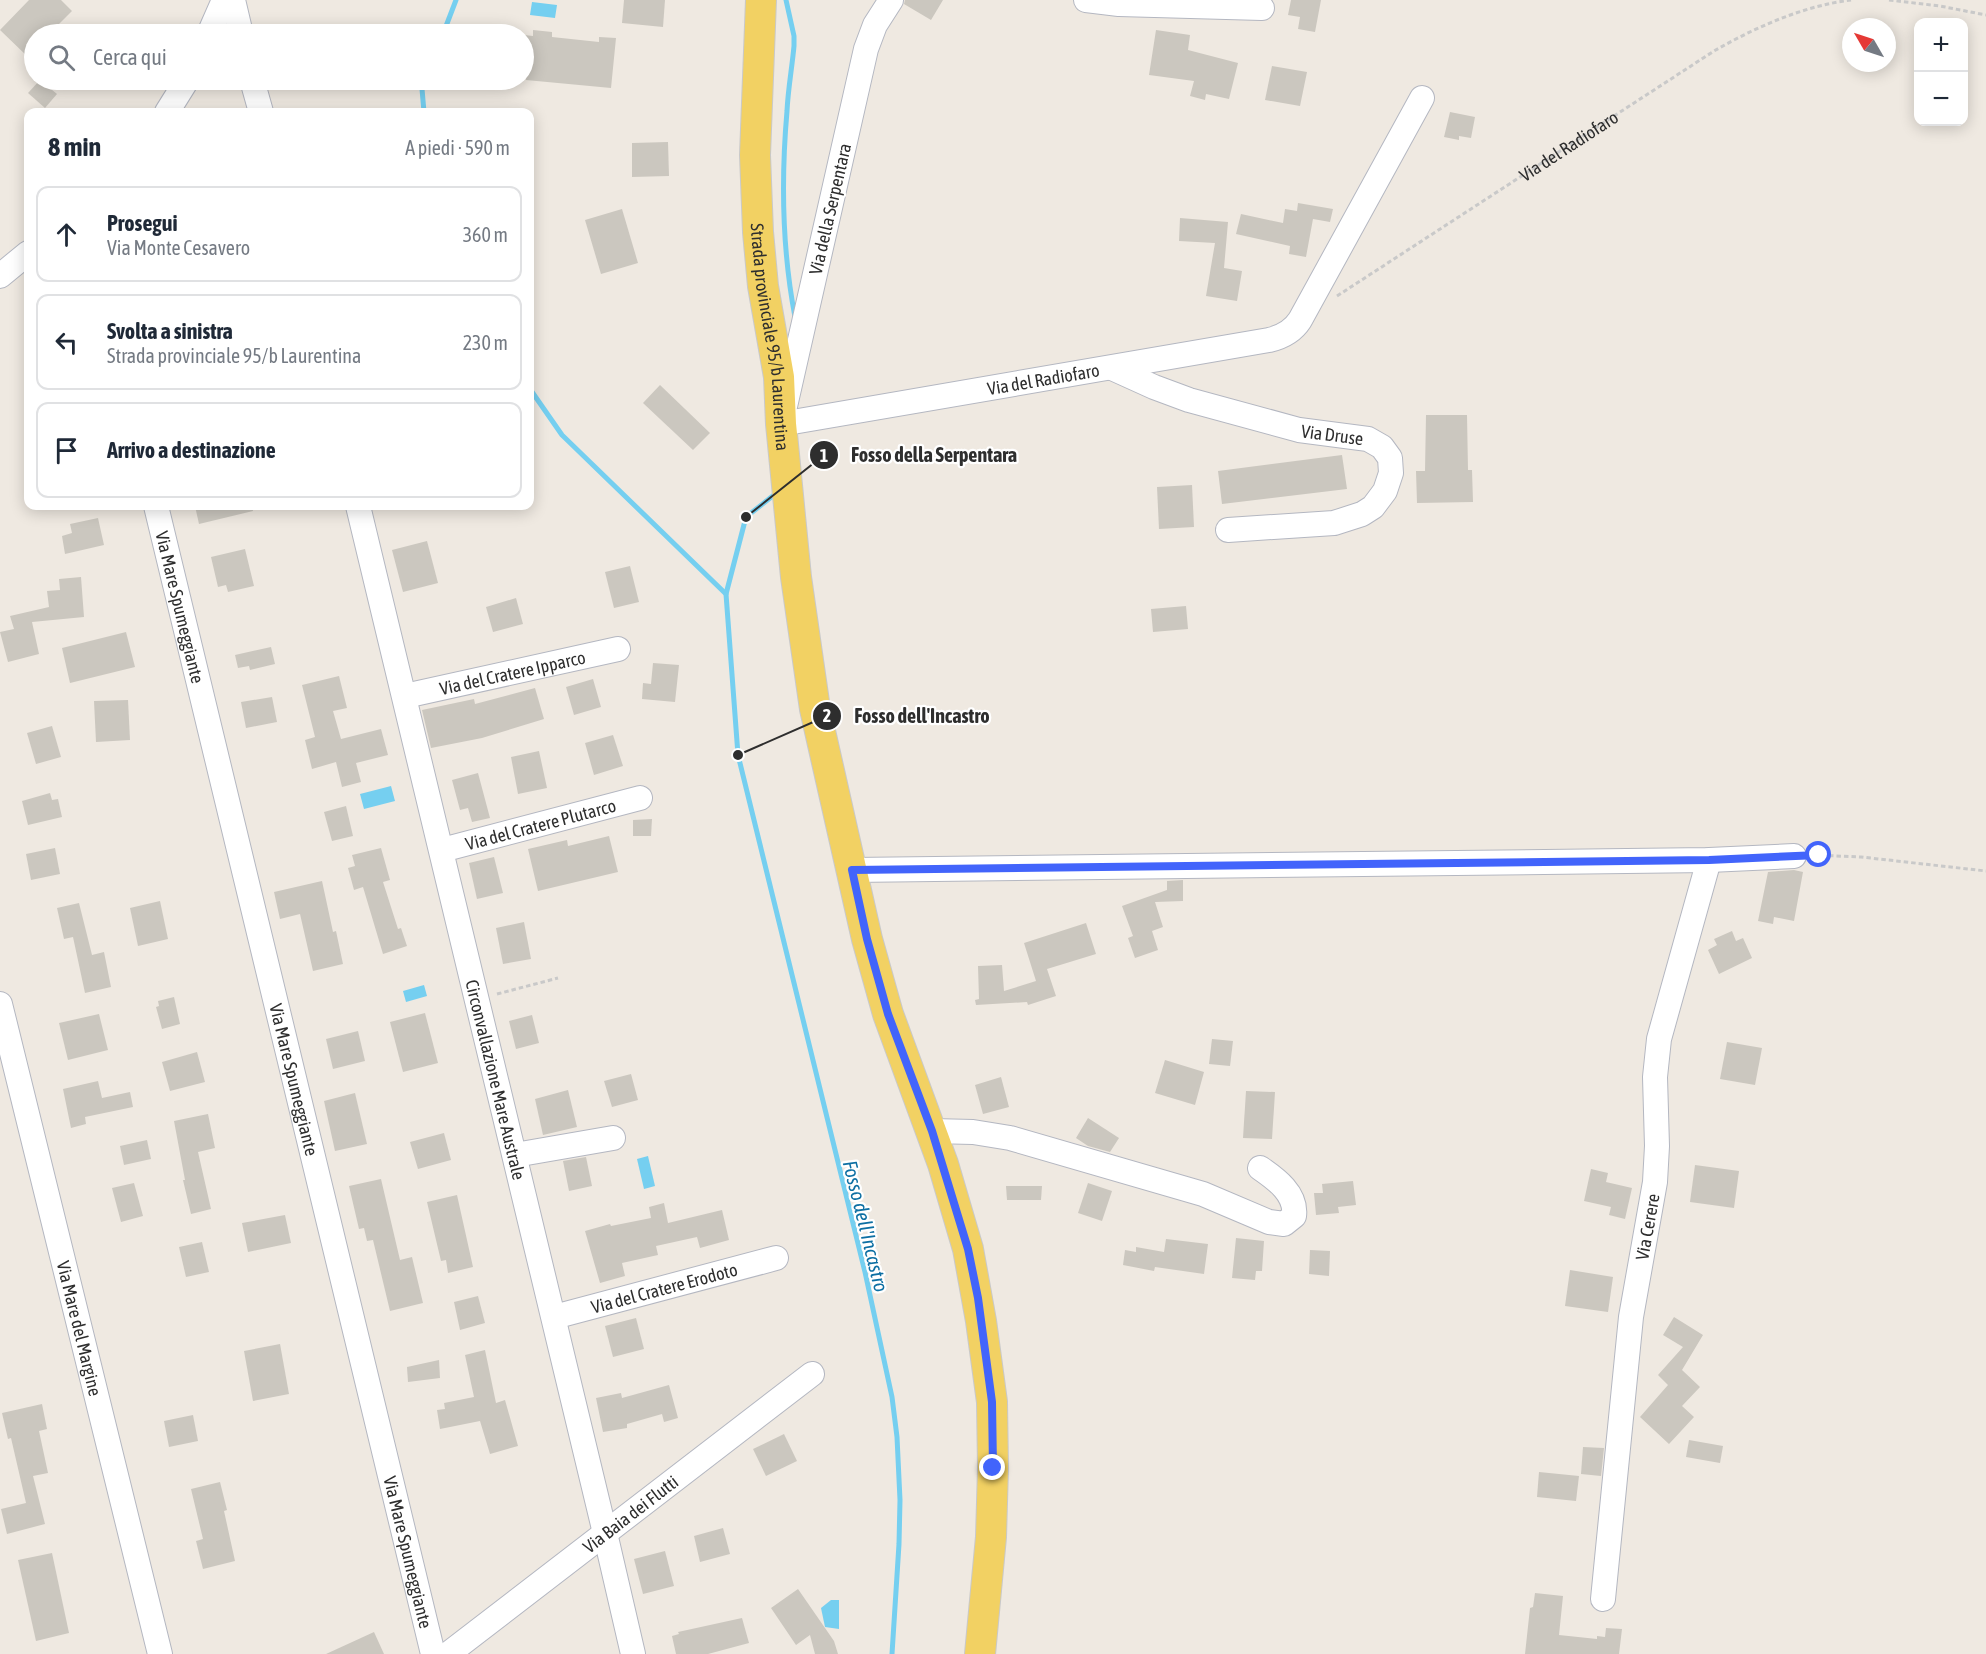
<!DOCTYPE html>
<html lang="it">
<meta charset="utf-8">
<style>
body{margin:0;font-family:"Asap Condensed",sans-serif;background:#f2f2f3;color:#1f2937}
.controls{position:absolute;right:18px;top:18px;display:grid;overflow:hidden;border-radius:12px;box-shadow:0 3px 15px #0003}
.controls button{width:54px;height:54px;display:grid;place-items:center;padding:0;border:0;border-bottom:2px solid #e0e1e3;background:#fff;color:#1f2937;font:30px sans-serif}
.compass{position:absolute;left:1842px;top:18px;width:54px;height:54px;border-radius:50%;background:#fff;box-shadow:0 3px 15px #0003;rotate:309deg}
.stop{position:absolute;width:18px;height:18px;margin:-14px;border:4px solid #4264fb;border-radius:50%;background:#fff}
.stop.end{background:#4264fb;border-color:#fff;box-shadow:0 2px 6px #0008}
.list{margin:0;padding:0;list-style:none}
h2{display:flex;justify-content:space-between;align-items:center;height:78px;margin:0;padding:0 24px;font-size:26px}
h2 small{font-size:20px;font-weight:400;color:#747a83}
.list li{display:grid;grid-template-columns:39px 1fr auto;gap:18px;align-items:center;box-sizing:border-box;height:96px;margin:0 12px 12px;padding:0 12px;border:2px solid #e0e1e3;border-radius:12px}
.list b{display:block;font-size:22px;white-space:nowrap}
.list p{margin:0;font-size:20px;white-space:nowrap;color:#747a83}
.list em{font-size:20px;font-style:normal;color:#747a83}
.icon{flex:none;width:33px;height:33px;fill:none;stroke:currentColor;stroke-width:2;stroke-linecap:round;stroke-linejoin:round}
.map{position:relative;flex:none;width:1986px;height:1654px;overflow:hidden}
.search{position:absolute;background:#fff;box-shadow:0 3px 15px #0003;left:24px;top:24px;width:510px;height:66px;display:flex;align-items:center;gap:15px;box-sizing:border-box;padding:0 21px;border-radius:33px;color:#747a83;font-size:22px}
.panel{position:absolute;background:#fff;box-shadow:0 3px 15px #0003;left:24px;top:108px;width:510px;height:402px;border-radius:12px}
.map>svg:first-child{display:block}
</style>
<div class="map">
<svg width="1986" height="1654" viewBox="0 0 1986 1654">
<rect width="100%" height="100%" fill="#efe9e1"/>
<g fill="#75cff0">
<path d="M532 2 557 5 555 18 530 15Z"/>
<path d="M391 786 395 801 364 809 360 794Z"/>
<path d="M424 985 427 996 406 1002 403 991Z"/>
<path d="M648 1156 655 1186 644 1189 637 1159Z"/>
<path d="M831 1600H839V1629L825 1627 821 1608Z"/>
</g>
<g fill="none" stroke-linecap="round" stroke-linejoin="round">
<g stroke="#75cff0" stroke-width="5">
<path d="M786 0 794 36V46C792 68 788 89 787 111 781 180 782 249 795 317"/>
<path d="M443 34 456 0"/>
<path d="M424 112 422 89 426 80"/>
<path d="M530 389 562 435 726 594 738 755 865 1272 892 1397 897 1437 900 1500 899 1544 892 1654"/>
<path d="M726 594 746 517 779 491"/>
</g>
</g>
<g fill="#cbc7bf">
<path d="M29 0H61L72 11 49 34H34V50L28 57 0 30Z"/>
<path d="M624 0H665L663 27 622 23Z"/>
<path d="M905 0H943L931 20 904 4Z"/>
<path d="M1291 0H1321L1315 32 1298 29 1300 17 1288 15Z"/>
<path d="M533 30 552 32V37L599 42V37L616 38 611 88 526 80 527 69H524V35L533 36Z"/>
<path d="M1156 30 1190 35 1188 50 1238 63 1229 99 1206 94 1205 100 1190 96 1194 81 1149 75Z"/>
<path d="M1272 66 1307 72 1300 106 1265 100Z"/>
<path d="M40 80 57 94 45 108 28 93Z"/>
<path d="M1450 112 1475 117 1471 138 1459 136V140L1444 137Z"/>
<path d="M668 142 669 176 632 177V143Z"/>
<path d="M1298 203 1333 209 1330 222 1313 219 1306 257 1289 254 1290 246 1236 234 1241 214 1283 223 1285 209 1297 211Z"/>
<path d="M622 209 638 263 601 274 585 220Z"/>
<path d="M1180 218 1228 222 1224 268 1242 271 1237 301 1206 296 1215 243 1179 241Z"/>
<path d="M660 385 710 433 693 450 643 403Z"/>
<path d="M1426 415H1467L1468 470H1472L1473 502 1417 503 1416 471H1425Z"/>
<path d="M1342 455 1347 489 1222 504 1218 471Z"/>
<path d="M1192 485 1194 527 1159 529 1157 487Z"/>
<path d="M195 506H252L253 511 199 524Z"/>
<path d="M98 518 104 545 65 554 62 536 72 533 70 524Z"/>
<path d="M427 541 438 583 403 592 392 550Z"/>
<path d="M245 549 254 586 228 592 226 585 218 587 211 557Z"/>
<path d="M630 566 639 602 614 608 605 572Z"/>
<path d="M81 577 84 617 32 622 39 654 8 662 0 632 14 629 10 616 49 607 47 591 60 590 59 579Z"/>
<path d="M516 598 523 624 493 632 486 607Z"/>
<path d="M1186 606 1188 629 1153 632 1151 609Z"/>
<path d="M126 632 135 667 70 683 62 648Z"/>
<path d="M271 647 275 664 250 670 249 666 238 668 235 655Z"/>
<path d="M653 663 679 665 675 702 642 699 643 683 651 684Z"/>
<path d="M339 676 347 708 333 711 341 739 381 729 388 755 356 763 361 782 342 787 336 762 312 769 305 740 315 737 302 685Z"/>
<path d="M593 679 601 707 574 715 566 687Z"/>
<path d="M535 688 544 719 482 738 431 748 422 710 474 699 475 704Z"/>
<path d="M272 697 277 722 246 728 241 702Z"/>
<path d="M128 700 130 740 96 742 94 701Z"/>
<path d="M52 726 61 757 36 764 27 733Z"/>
<path d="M613 735 623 766 594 775 585 743Z"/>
<path d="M539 751 547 788 518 794 511 757Z"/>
<path d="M478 773 490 818 472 822 468 808 460 810 452 780Z"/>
<path d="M50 793 52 800 58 799 62 817 28 825 22 801Z"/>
<path d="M346 806 353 836 332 841 324 812Z"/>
<path d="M652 819 651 836H633V820Z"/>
<path d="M609 836 618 872 538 891 528 849 567 840 568 846Z"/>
<path d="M55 848 60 874 31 880 26 854Z"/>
<path d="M381 848 390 880 383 882 398 929 401 928 407 946 383 954 363 887 354 890 348 868 355 866 352 855Z"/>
<path d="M494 857 503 893 477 899 469 863Z"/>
<path d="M1794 870 1803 872 1794 921 1774 917 1773 924 1758 921 1768 872Z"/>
<path d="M1183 880V901L1155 902 1163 927 1152 931 1158 950 1135 958 1128 938 1133 936 1122 906 1167 890V881Z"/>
<path d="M322 881 333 932 336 931 343 964 313 971 300 914 280 919 274 892Z"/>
<path d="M160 901 168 939 138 946 130 908Z"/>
<path d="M79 903 92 955 104 952 111 987 85 993 73 937 64 939 57 908Z"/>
<path d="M524 922 531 959 503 964 496 928Z"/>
<path d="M1086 923 1096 954 1047 969 1056 996 1028 1005 1027 1002 976 1005 975 1000 979 999 978 966 1002 965 1004 991 1036 981 1024 943Z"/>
<path d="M1732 931 1736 941 1743 938 1752 958 1719 974 1708 950 1717 945 1714 939Z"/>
<path d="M174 997 180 1024 162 1029 156 1007 159 1006 158 1001Z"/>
<path d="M425 1013 438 1063 403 1072 390 1022Z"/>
<path d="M99 1014 108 1050 68 1060 59 1023Z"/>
<path d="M532 1015 539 1043 516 1049 509 1021Z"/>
<path d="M358 1031 365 1061 333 1069 326 1039Z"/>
<path d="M1212 1039 1233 1041 1230 1066 1209 1064Z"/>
<path d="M1727 1042 1762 1048 1755 1085 1720 1079Z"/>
<path d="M197 1052 205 1082 170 1091 162 1062Z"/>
<path d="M1165 1060 1204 1072 1195 1105 1155 1093Z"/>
<path d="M631 1074 638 1100 612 1107 604 1081Z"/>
<path d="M1001 1077 1009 1107 983 1114 975 1085Z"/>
<path d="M98 1081 102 1098 130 1092 133 1107 85 1117 86 1124 71 1128 63 1089Z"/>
<path d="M568 1090 577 1127 543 1135 535 1099Z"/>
<path d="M1246 1091 1275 1092 1272 1139 1243 1138Z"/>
<path d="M355 1093 367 1144 335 1151 324 1101Z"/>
<path d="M208 1114 215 1148 198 1152 211 1209 191 1214 183 1180H185L174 1121Z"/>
<path d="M1088 1118 1119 1138 1110 1152 1088 1146 1076 1138Z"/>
<path d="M444 1133 451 1160 418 1169 410 1142Z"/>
<path d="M147 1140 151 1159 124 1165 120 1146Z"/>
<path d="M586 1157 592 1186 569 1191 563 1161Z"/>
<path d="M1695 1165 1739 1171 1734 1208 1690 1202Z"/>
<path d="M1591 1169 1608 1173 1606 1182 1632 1188 1625 1219 1609 1215 1611 1207 1584 1201Z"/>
<path d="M381 1179 400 1260 412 1257 423 1303 390 1311 373 1240 367 1241 364 1228 359 1229 349 1186Z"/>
<path d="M1353 1181 1356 1205 1338 1207 1339 1213 1316 1215 1314 1193H1323L1322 1184Z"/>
<path d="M134 1183 143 1216 121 1222 112 1188Z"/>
<path d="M1088 1183 1112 1191 1102 1221 1078 1213Z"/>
<path d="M1006 1186H1042L1041 1200H1007Z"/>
<path d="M457 1195 473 1267 448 1273 446 1260 441 1261 427 1202Z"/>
<path d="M664 1203 668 1223 722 1210 729 1240 700 1248 697 1237 656 1246 658 1255 622 1263 625 1276 600 1283 585 1231 610 1224 611 1226 651 1218 649 1207Z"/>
<path d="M285 1215 291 1243 248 1252 242 1223Z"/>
<path d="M1236 1238 1264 1241 1262 1271H1256L1255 1280 1232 1278Z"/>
<path d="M1166 1239 1208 1244 1204 1274 1155 1267 1154 1271 1123 1265 1125 1250 1136 1252V1247L1164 1252Z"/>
<path d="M202 1242 209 1272 186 1277 179 1247Z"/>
<path d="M1310 1250 1330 1251 1329 1276 1309 1274Z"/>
<path d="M1570 1270 1613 1277 1608 1312 1565 1306Z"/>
<path d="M478 1296 485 1323 460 1330 454 1302Z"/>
<path d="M1674 1317 1703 1335 1682 1370 1700 1387 1682 1406 1694 1417 1669 1444 1640 1417 1668 1385 1658 1375 1683 1347 1663 1335Z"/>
<path d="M636 1318 644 1349 613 1357 605 1326Z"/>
<path d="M280 1344 289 1394 253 1401 244 1351Z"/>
<path d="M485 1350 496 1403 505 1400 518 1446 490 1454 480 1421 440 1429 437 1410 445 1409 444 1403 474 1397 465 1355Z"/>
<path d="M439 1360 440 1378 408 1382 407 1367Z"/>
<path d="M669 1385 678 1418 664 1422 662 1414 627 1424V1428L603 1432 596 1398 621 1393 622 1398Z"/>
<path d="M42 1404 47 1429 39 1431 48 1473 33 1476 45 1524 7 1534 1 1509 26 1503 11 1438 8 1439 2 1413Z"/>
<path d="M193 1415 198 1441 169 1447 164 1421Z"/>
<path d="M784 1434 797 1461 766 1476 753 1449Z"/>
<path d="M1689 1440 1723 1446 1720 1463 1686 1457Z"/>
<path d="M1583 1447 1604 1448 1601 1476 1581 1474Z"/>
<path d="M1539 1472 1579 1476 1576 1501 1537 1497Z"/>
<path d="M220 1482 227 1510 224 1511 235 1561 203 1569 196 1541 203 1539 191 1489Z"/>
<path d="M723 1528 730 1554 700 1562 694 1536Z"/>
<path d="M665 1551 674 1586 643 1594 634 1559Z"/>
<path d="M52 1553 69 1633 36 1641 18 1560Z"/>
<path d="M798 1589 834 1641 838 1654H815L810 1635 796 1645 771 1608Z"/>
<path d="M1535 1593 1563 1596 1559 1635 1597 1639V1636L1605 1637 1606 1628 1622 1629 1619 1654H1525L1530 1608 1533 1607Z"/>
<path d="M742 1618 749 1643 708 1654H676L672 1636 679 1634 678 1632Z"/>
<path d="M374 1632 384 1654H326Z"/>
</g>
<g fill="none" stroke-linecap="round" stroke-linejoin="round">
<defs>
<g id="minor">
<path d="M233 0 241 34"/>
<path id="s2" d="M891 0 875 25 866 49 781 424 1269 340C1282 337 1293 331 1300 320L1422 98"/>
<path d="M1086 0 1119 4 1262 8"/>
<path d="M209 34 224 0"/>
<path d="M252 80 261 112"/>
<path d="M167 112 187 80"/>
<path d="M0 276 28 253"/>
<path id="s3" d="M1112 368 1154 387 1189 400 1299 430 1368 439 1382 447 1390 458 1391 473 1385 491 1373 507 1362 514 1334 523 1228 530"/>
<path id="s4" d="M156 506 433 1654"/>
<path id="s5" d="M358 506 605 1533 633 1654"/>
<path id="s6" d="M405 696 618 649"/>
<path id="s7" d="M442 850 640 798"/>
<path d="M852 870 1709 860 1794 856"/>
<path id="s8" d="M0 1004 160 1654"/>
<path d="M932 1131 973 1132 1010 1138 1203 1194 1269 1222 1284 1224 1294 1216C1297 1194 1276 1179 1260 1168"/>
<path d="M515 1155 613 1138"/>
<path id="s9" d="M554 1317 776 1258"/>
<path id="s10" d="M1603 1599 1631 1317 1655 1182 1657 1146 1655 1077 1659 1039 1709 860"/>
<path id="s11" d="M448 1654 812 1374"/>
</g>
<g id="major">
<path id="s12" d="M761 0 755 155 758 232 763 286 779 377 781 424 796 577 815 709 867 939 888 1014 943 1164 968 1249 981 1321 992 1402 993 1468 991 1537 980 1654"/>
</g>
</defs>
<use href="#minor" stroke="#b4b7c1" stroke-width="26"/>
<use href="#major" stroke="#c9c9c9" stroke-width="32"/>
<g stroke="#c9c9c9" stroke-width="3" stroke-dasharray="4.5 3" stroke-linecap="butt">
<path d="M1889 0 1940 6 1986 15"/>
<path id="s1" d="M1337 296 1714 51C1756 27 1803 6 1851 0"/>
<path d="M1814 855 1861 857 1986 871"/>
<path d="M497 994 558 978"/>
</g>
<use href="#minor" stroke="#fff" stroke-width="24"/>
<use href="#major" stroke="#f2d163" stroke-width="30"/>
</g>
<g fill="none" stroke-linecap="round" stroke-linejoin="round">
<path stroke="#4264fb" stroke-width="8" d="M993 1468 992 1402 978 1298 968 1249 932 1131 888 1014 867 939 852 870 1709 860 1819 855"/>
</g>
<g text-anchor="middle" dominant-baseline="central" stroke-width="4.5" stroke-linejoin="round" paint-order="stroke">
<g font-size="18" fill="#2e2e2e" stroke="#fff">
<text stroke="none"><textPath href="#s1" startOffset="276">Via del Radiofaro</textPath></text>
<text transform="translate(830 209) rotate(-77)">Via della Serpentara</text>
<text stroke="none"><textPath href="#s12" startOffset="338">Strada provinciale 95/b Laurentina</textPath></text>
<text stroke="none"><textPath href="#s2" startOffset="706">Via del Radiofaro</textPath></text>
<text stroke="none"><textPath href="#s3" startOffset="231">Via Druse</textPath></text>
<text stroke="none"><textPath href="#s4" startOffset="104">Via Mare Spumeggiante</textPath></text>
<text stroke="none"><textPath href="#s6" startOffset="110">Via del Cratere Ipparco</textPath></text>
<text stroke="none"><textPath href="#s7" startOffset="102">Via del Cratere Plutarco</textPath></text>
<text stroke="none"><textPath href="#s5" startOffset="590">Circonvallazione Mare Australe</textPath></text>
<text stroke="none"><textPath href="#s4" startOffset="590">Via Mare Spumeggiante</textPath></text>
<text stroke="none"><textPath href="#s10" startOffset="375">Via Cerere</textPath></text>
<text stroke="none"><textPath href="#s9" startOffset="114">Via del Cratere Erodoto</textPath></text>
<text stroke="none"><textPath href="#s8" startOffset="334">Via Mare del Margine</textPath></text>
<text stroke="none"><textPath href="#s11" startOffset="230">Via Baia dei Flutti</textPath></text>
<text stroke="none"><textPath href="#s4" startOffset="1076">Via Mare Spumeggiante</textPath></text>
</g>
<g font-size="20" font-style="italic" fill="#0d6fa3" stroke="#fff">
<text transform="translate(866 1226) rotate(76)">Fosso dell'Incastro</text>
</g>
</g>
<path fill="none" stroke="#2e2e2e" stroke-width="2" d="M746 517L824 455M738 755L827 716"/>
<g fill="#2e2e2e" stroke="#fff" stroke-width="2">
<circle cx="746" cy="517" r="6"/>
<circle cx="738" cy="755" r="6"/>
<circle cx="824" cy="455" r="15"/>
<circle cx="827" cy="716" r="15"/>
</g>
<g font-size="18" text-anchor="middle" font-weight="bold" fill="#fff">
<text x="824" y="462">1</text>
<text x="827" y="722">2</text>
</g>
<g font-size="20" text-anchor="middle" font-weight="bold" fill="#2e2e2e" stroke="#fff" stroke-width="4.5" stroke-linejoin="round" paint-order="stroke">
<text x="934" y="462">Fosso della Serpentara</text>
<text x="922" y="723">Fosso dell'Incastro</text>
</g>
</svg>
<div class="controls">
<button>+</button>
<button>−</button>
</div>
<svg class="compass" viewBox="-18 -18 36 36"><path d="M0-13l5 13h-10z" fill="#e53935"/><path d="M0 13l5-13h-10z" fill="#747a83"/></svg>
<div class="stop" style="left:1819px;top:855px"></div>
<div class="stop end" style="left:993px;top:1468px"></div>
<div class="search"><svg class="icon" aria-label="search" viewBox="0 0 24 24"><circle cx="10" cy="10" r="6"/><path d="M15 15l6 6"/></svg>Cerca qui</div>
<section class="panel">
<h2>8 min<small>A piedi · 590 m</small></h2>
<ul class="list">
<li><svg class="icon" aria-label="ahead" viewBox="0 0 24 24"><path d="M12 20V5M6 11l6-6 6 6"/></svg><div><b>Prosegui</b><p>Via Monte Cesavero</p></div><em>360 m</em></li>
<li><svg class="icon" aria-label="left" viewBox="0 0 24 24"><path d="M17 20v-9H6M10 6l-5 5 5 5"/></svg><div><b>Svolta a sinistra</b><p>Strada provinciale 95/b Laurentina</p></div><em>230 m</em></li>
<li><svg class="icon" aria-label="arrive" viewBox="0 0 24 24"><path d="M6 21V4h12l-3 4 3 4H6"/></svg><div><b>Arrivo a destinazione</b></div></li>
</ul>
</section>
</div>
